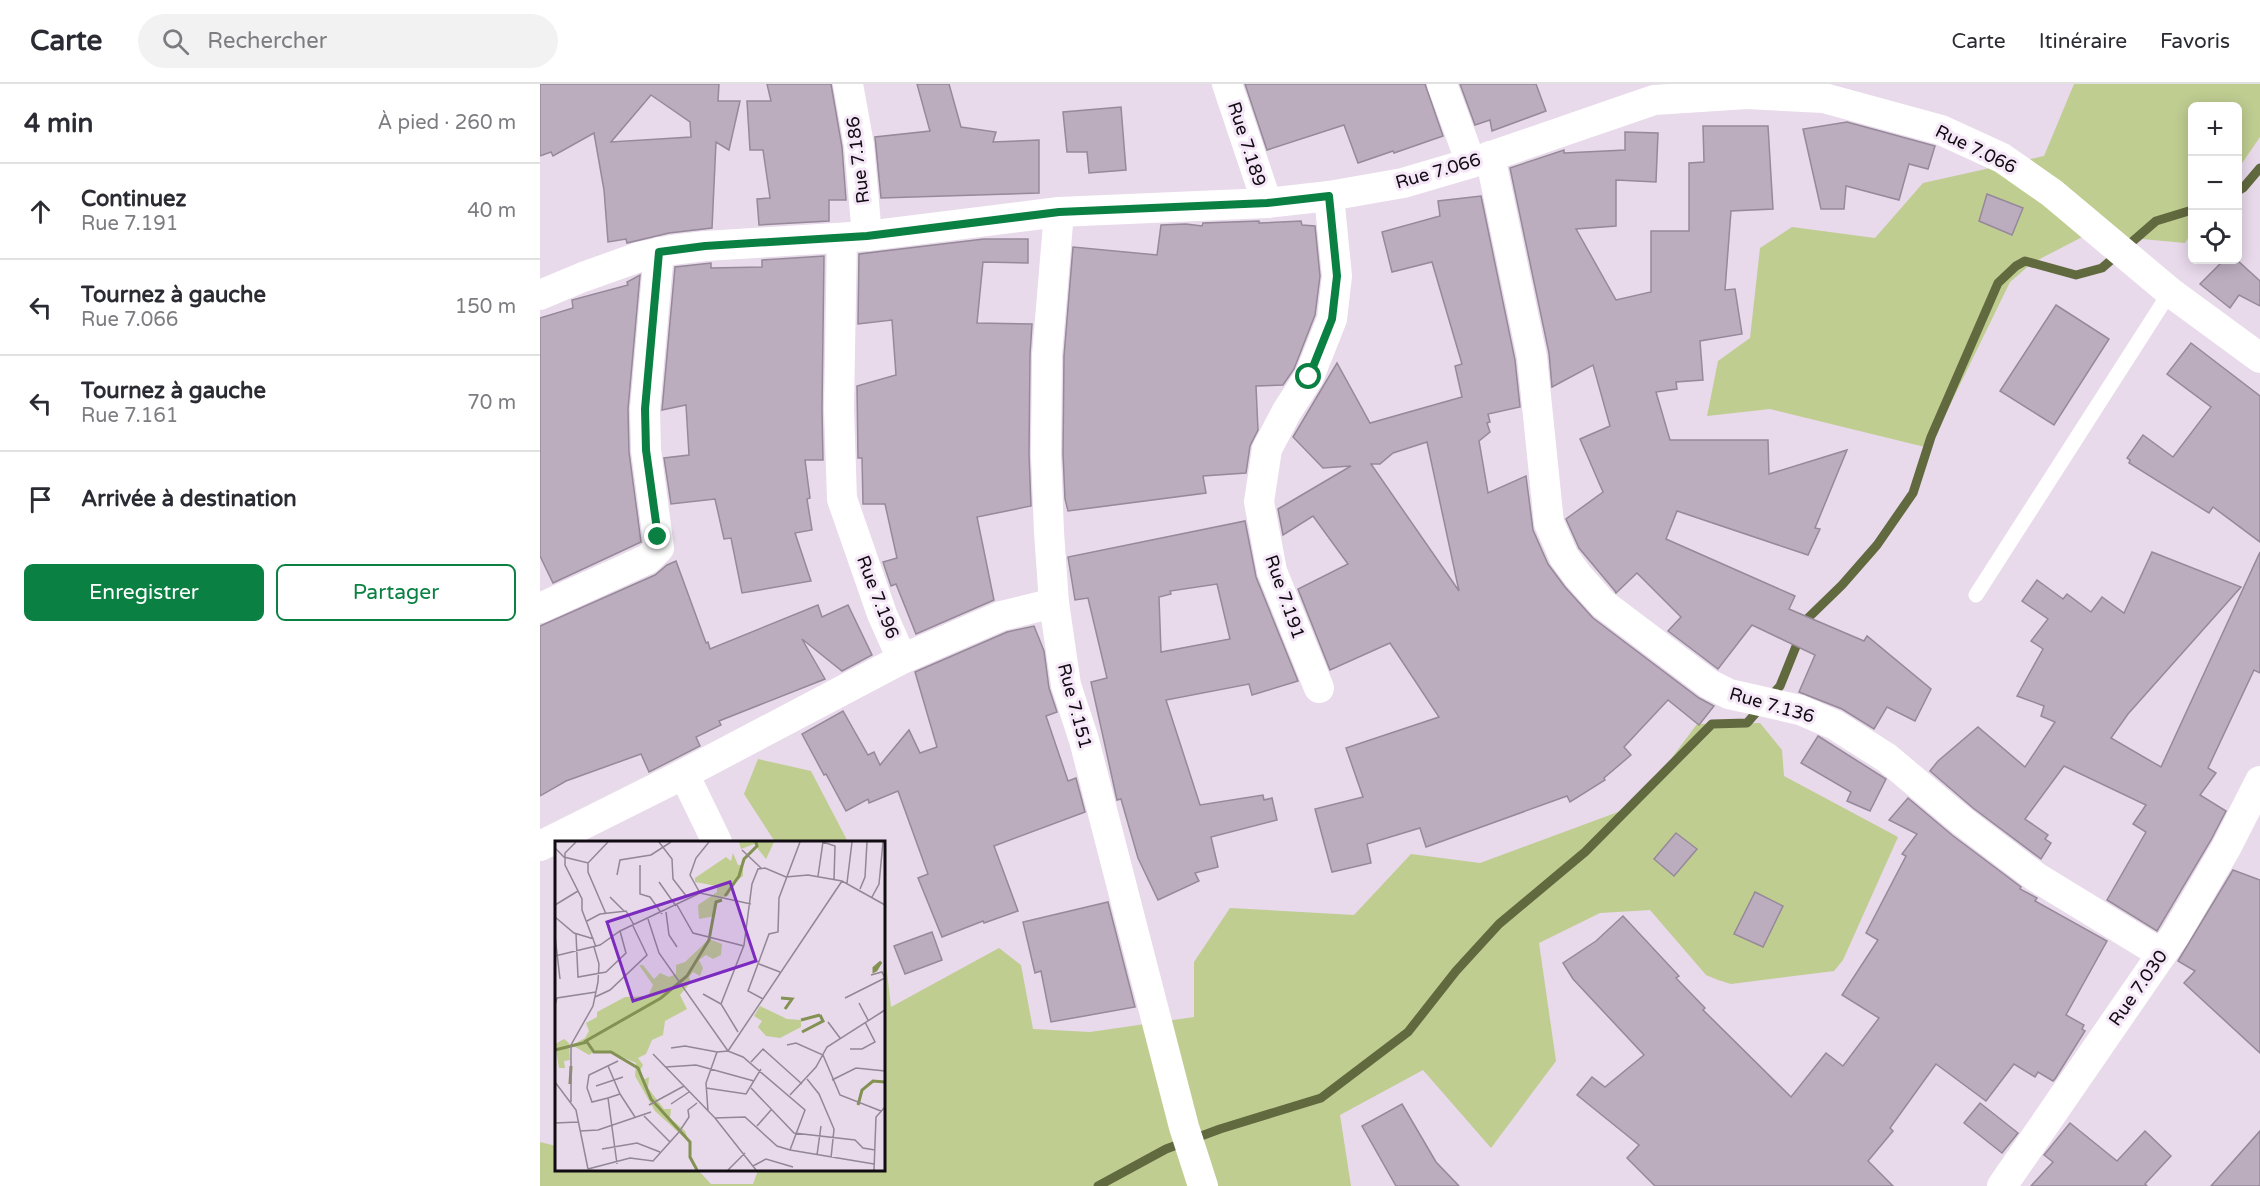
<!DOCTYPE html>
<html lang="fr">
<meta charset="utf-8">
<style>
body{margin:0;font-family:"Varela Round",sans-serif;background:#f2f2f3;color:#2b2b33}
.controls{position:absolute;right:18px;top:18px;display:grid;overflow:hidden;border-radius:9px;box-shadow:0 3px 15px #0003}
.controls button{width:54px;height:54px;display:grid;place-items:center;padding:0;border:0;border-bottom:2px solid #e1e1e2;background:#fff;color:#2b2b33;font:30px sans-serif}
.stop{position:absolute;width:18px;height:18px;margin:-14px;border:4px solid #0b8043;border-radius:50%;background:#fff}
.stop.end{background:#0b8043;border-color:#fff;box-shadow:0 2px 6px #0008}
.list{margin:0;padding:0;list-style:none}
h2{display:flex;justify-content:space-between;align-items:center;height:78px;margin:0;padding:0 24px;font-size:26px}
h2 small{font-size:20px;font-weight:400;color:#7c7c81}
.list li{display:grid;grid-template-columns:39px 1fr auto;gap:18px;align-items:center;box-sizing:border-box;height:96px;padding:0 24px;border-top:2px solid #e1e1e2}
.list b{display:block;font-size:22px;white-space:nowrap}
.list p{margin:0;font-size:20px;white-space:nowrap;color:#7c7c81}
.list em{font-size:20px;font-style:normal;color:#7c7c81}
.actions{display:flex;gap:12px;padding:18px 24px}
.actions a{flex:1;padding:14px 0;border:2px solid #0b8043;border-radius:9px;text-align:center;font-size:21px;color:#0b8043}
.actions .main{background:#0b8043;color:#fff}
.icon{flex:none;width:33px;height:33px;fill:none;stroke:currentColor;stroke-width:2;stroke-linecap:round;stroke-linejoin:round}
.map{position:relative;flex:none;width:1720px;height:1102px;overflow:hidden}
header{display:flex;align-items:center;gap:36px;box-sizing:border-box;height:84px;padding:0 30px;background:#fff;border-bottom:2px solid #e1e1e2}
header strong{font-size:28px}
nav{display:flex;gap:33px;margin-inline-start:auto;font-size:21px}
.search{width:420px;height:54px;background:#f2f2f3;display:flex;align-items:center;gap:15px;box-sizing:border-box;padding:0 21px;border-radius:33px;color:#7c7c81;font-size:22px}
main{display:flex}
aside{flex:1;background:#fff}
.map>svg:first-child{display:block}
</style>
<header>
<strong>Carte</strong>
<div class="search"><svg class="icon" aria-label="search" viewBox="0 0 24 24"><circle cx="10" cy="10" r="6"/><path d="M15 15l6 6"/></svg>Rechercher</div>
<nav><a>Carte</a><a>Itinéraire</a><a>Favoris</a></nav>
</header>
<main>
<aside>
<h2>4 min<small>À pied · 260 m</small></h2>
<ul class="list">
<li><svg class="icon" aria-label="ahead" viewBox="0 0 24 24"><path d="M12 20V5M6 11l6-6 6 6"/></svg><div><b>Continuez</b><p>Rue 7.191</p></div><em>40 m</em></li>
<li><svg class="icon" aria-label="left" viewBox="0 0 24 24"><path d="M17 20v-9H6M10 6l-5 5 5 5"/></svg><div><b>Tournez à gauche</b><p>Rue 7.066</p></div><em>150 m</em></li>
<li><svg class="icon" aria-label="left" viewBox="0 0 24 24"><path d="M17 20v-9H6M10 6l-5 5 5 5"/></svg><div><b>Tournez à gauche</b><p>Rue 7.161</p></div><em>70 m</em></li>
<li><svg class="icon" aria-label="arrive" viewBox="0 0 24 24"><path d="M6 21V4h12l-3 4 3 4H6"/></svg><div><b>Arrivée à destination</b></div></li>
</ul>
<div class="actions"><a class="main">Enregistrer</a><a>Partager</a></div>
</aside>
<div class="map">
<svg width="1720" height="1102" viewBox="0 0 1720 1102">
<rect width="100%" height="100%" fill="#e8d9eb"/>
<g fill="#bfcd91">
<path d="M1534 0H1720V53L1698 85V22H1652V148L1645 159 1548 150 1492 179 1470 198 1389 364 1230 325 1167 332 1178 277 1210 254 1220 164 1252 143 1335 154 1383 99 1504 72Z"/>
<path d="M1220 639 1242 666 1244 692 1358 753 1303 876 1294 887 1191 900 1178 896 1166 891 1110 826 1060 829 999 859 1016 977 951 1064 883 986 800 1031 811 1102H0V1058L16 1062V1086H158L171 1100H213L218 1086H344V861L351 923 459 864 481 881 493 945 550 948 654 933V878L690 824 814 831 871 770 940 779 1078 728 1102 714 1157 640Z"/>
<path d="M218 675 271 687 308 758H235L204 710Z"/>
</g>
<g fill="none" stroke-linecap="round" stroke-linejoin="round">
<g stroke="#61693f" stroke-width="9">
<path d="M1698 107 1703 104 1720 84"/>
<path d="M1230 613 1240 602 1267 535 1302 501 1337 461 1373 409 1391 353 1458 199 1476 182 1485 177 1536 191 1562 184 1616 137 1652 126"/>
<path d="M558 1102 626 1065 680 1045 781 1014 868 948 916 887 959 840 1045 768 1172 640 1207 639 1221 623"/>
</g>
</g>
<g fill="#bbacbe" stroke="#968999" stroke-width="1.5" fill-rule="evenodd">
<path d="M0 0H179L178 17H200L189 66 176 58 172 144 129 149 87 159 86 155 68 158 64 106 54 49 13 72 11 68 0 72ZM111 11 150 38 151 53 71 58Z"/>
<path d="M227 0H291L302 63 306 116H289V137L219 141 217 115 230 114 223 66H210L207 17H231Z"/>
<path d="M377 0H409L421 43 456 48 453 58 499 56V109L341 114 335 53 390 47Z"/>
<path d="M705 0H885L903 52 854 69 853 67 818 79 804 41 727 66Z"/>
<path d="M920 0H996L1006 27 952 47 950 36 935 41Z"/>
<path d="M581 23 586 86 549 89 547 68H527L523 28Z"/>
<path d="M1307 38 1395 62 1388 85 1369 80 1359 116 1306 102 1304 125H1281L1263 45Z"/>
<path d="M1163 42H1228L1233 125 1191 127 1185 206 1195 205 1202 250 1160 257 1163 296 1136 298 1137 305 1116 308 1130 356H1228L1229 390 1307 366 1275 444 1280 445 1268 471 1137 427 1126 455 1255 512 1249 525 1324 557 1327 552 1391 605 1375 637 1347 623 1334 645 1302 625 1259 608 1275 571 1212 541 1178 585 1128 547 1141 533 1097 489 1076 509 1075 507 1039 464 1026 435 1063 408 1040 355 1070 342 1053 281 1012 303 1009 269 970 84 1024 66V69L1085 66V48L1118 49 1116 98 1076 96V142L1036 145 1076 216 1111 208V147H1149V79L1164 78Z"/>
<path d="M1447 110 1483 124 1472 151 1439 137Z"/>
<path d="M941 112 975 276 980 323 948 330 950 338 947 339 950 348 939 357 948 409 986 392 993 446 1008 480 1025 503 1053 534 1159 614 1174 622 1159 641 1128 616 1084 663 1091 671 1064 694 1065 696 1030 718 1027 712 886 763 880 744 827 760 831 779 792 788 775 725 823 713 806 664 899 633 850 559 790 586 758 505 808 480 773 432 743 451 738 425 811 382 783 384 753 353 797 279 830 339 922 313 915 282 922 280 892 178 852 188 842 148 900 132 898 117ZM887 358 919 507 831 380H840L853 369Z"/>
<path d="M719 137V139L761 137 762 141 775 142 780 192 775 231 754 285 743 301 716 302 718 346 710 362 706 389 663 392 666 409 528 427 525 415 523 370 524 272 533 163 617 171 621 141 646 140 662 142 663 139Z"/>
<path d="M444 155H488V179L443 178 437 239 492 240 490 271 489 370 491 422 437 433 454 516 376 550 356 500 351 502 343 478 357 474 345 420H323L322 374H318L317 302 356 291 352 236 318 240 319 170Z"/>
<path d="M284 172 282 325 283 376H265L270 414 267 415 272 446 255 449 271 497 202 509 191 454 184 455 175 415 131 420 124 374 149 371 146 321 122 326 135 183 171 179V184L222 183V176Z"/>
<path d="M1684 176H1697L1720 197V222L1699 211 1690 224 1660 200Z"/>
<path d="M100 191 88 325 89 368 101 458 13 499 0 472V234L33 224 32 216 88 201 87 198Z"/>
<path d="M1516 221 1569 255 1514 341 1460 307Z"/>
<path d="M1651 259 1720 312V458L1673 423 1669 429 1589 379 1590 376 1587 374 1603 351 1633 373 1671 323 1627 290Z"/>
<path d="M705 437 716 493 758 597 712 611 709 600 626 616 660 721 723 711 724 716 732 714 737 736 671 753 678 783 655 789 659 797 618 816 598 774 581 715 577 716 551 598 567 594 548 514 535 516 528 473ZM677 500 690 555 621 568 619 513 631 510 630 507Z"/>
<path d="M1612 468 1701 503 1588 630 1571 654 1621 683 1720 468V589L1714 586 1668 684 1676 689 1660 711 1686 727 1671 756 1617 847 1567 816 1606 748 1593 740 1606 721 1524 682 1485 735 1508 751 1505 755 1511 759 1501 775 1433 724 1390 687 1398 677 1438 643 1485 683 1515 638 1501 632 1504 622 1477 612 1503 565 1491 557 1508 535 1482 517 1497 496 1523 515 1527 510 1551 528 1562 513 1584 529Z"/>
<path d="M136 477 166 559 168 558 170 565 278 521 282 533 308 521 332 571 302 587 262 555 285 595 179 637 181 641 156 653 160 662 109 688 101 670 26 697 0 712V542L115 491 127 481Z"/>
<path d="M494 542 504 567 509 604 517 628 506 632 528 697 536 694 545 728 454 762 478 827 444 839 443 837 402 853 378 794 388 790 358 707 329 719 328 715 306 727 286 690 284 691 262 650 303 627 328 671 334 668 340 681 369 646 380 669 397 663 375 588 467 548Z"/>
<path d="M1278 652 1346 695 1330 727 1307 717 1311 708 1261 679Z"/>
<path d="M1368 714 1412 751 1481 803 1480 805 1497 814 1495 817 1567 857 1526 931 1544 941 1542 945 1545 947 1515 995 1513 997 1498 988 1495 993 1474 980 1446 1017 1396 980 1350 1044 1353 1047 1328 1077 1353 1102H1115L1087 1074 1099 1061 1037 1011 1052 993 1065 1003 1104 971 1033 895 1023 879 1056 857 1083 832 1139 892 1136 894 1165 924 1163 926 1251 1013 1286 969 1303 982 1339 934 1302 911 1338 856 1326 849 1366 772 1362 770 1377 750 1349 736Z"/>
<path d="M1136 749 1157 765 1134 792 1114 775Z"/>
<path d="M1693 786 1720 796V969L1644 899 1655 887 1638 877Z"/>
<path d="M1215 808 1243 822 1223 863 1194 850Z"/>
<path d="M568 818 595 923 511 938 501 887 495 889 483 838Z"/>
<path d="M392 848 402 876 365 890 354 862Z"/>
<path d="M1440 1019 1478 1049 1462 1069 1424 1039Z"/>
<path d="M862 1020 896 1078 919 1102H856L822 1042Z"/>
<path d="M1530 1039 1577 1077 1605 1047 1631 1072 1605 1100 1607 1102H1491L1513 1078 1504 1071Z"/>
<path d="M1720 1047V1102H1671Z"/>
</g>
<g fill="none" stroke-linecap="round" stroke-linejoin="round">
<path stroke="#fff" stroke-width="15" d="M1436 511 1630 208"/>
<g stroke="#fff" stroke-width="30">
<path d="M308 0 319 61 327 152"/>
<path d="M687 0 727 119"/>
<path d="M902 0 931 79"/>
<path d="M950 72 992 273 1009 439 1024 473 1038 492 1063 520 1169 600 1189 610 1260 626 1295 641 1347 674 1422 737 1496 793 1622 870"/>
<path d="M519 128 507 271 506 370 509 448 514 519 526 601 544 656 644 1043 663 1102"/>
<path d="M0 211 43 193 99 173 132 166 165 162 327 152 519 128 727 119 789 112 863 99 931 79 1114 16 1207 10 1284 14 1401 46 1462 74 1512 109 1630 208 1720 274"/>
<path d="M0 524 108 475 119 464 106 366 105 325 119 168"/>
<path d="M362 575 461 532 514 519"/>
<path d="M779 604 732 487 719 418 727 365 747 327 769 293 792 235 797 192 789 112"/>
<path d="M144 690 177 758"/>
<path d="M0 762 144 690 362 575 342 530 302 415 299 325 302 154"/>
<path d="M1462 1102 1635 851 1686 764 1720 697"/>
</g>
</g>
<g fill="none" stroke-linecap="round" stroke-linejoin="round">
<path stroke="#0b8043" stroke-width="8" d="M118 453 106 366 105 325 119 168 165 162 327 152 519 128 727 119 789 112 797 192 792 235 769 293"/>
</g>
<g text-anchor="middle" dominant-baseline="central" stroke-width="6" stroke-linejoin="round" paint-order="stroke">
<g font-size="18" fill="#110c12" stroke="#f5e6f8">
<text transform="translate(707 60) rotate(72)">Rue 7.189</text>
<text transform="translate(1436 65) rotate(26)">Rue 7.066</text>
<text transform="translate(318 76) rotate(-97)">Rue 7.186</text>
<text transform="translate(898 87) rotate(-16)">Rue 7.066</text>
<text transform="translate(338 513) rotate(69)">Rue 7.196</text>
<text transform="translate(745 513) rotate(71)">Rue 7.191</text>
<text transform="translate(1232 621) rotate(16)">Rue 7.136</text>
<text transform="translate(535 622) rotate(75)">Rue 7.151</text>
<text transform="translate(1598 904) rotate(-55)">Rue 7.030</text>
</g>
</g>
<g transform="translate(15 757)">
<rect width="330" height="330" fill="#e8d9eb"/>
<path d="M184 1H219L211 18 199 3 186 8ZM178 12 183 24H188V35L177 43 174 54 163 59 160 75 144 78 143 64 162 51V45L140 41V37L171 16 176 20ZM154 98 167 103 166 114 158 118 151 114 144 119 148 127 145 135 138 131 134 136 136 141 125 154 132 168 110 180 108 194 97 199 91 213 83 217 88 224 84 232 88 239 94 236 93 247 109 268H116L115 277 130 290 134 301 100 270 80 235 81 222 56 211 40 210 34 214 17 204 30 197 34 190 31 182 42 176V171L70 156 93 155 98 144 84 124H88L99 138 105 132 114 136 121 133V124L130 121ZM205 165 232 178 246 179V186L225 197 211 195 203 186 207 180 199 175ZM9 198 14 202 15 219 9 220 10 227H4L0 203Z" fill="#bfcd91"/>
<path fill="none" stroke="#839152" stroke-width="3" d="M170 55 184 35 189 18 202 5 201 1M326 121 321 129 319 130V127ZM226 157 237 158 230 168M246 179 265 174M247 191 268 180 265 174M29 201 106 157 132 135 154 99 161 61 167 59M0 209 32 201 39 211H56L83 227 96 258 135 301V316L142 329M15 243 16 225M303 264 307 249 318 240 330 241"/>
<path fill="none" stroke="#928794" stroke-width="1.5" d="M21 1 10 12V24L27 58V69L41 106M104 1 117 18 118 38 132 56M268 1 280 5 279 39M0 7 9 16 33 22 53 1M187 9 206 27M33 22V31L51 73M85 24V53L95 56 107 73M62 34 65 19 96 14 116 1M263 35 268 1M104 41 121 65M292 42 297 1M305 48 310 36 312 1M145 52 135 34 141 17 154 1M55 56 69 70M317 56 324 43 328 1M0 64 23 50M122 64 138 92 189 105M111 71 114 94 122 106M0 76 19 92 39 98M93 78 104 112 173 210M32 80 45 73 71 70 79 84M21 93 23 136 51 131 71 112 65 90M0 95 5 138M0 115 45 104 65 90 145 52 196 63M204 123 225 131M316 134 327 131 330 137M148 153 166 163M40 156 55 149 92 114 78 85M290 157 330 137M208 158 193 150 214 93 223 91 224 57 245 1M304 162 313 179M0 164 2 157 41 151M273 181 285 197M183 191 166 163 189 104 197 43 203 28 210 27 231 36 253 34 287 40 330 64M232 204 241 202 268 214 285 254 326 270M116 207 130 205 162 211M295 208H307L320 201 310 181M173 210 287 40M98 213 160 277 201 329M196 221 208 208 247 243M53 225 65 253M111 226 141 224 199 240M252 238 264 253 279 288 276 317M277 239 301 227 330 230M0 241 21 269 33 328M41 245 68 236M151 247 191 253 206 228M196 247 239 292 300 299 308 307 320 309M235 254 261 226 272 206 330 169M53 257 65 253 80 276M16 261V204L38 165 43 141 44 123 39 106M116 263 134 251M94 264 129 245M153 270 151 242 162 211 173 210 188 216 250 269 235 309M89 275 115 301M160 277 190 276 222 305 235 309 319 323M0 282 23 281M202 285 216 269M25 290 43 289 96 271M47 308 82 302 105 311M262 314 266 285M62 323 53 257 37 261 32 247 34 234 63 220M198 325 211 318 238 326M33 328 75 317 98 320 124 291 134 276 133 269 142 262M173 329 190 312M319 329 321 276 330 266"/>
<path fill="#7b2cbf" fill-opacity="0.15" stroke="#7b2cbf" stroke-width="3" d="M175 41 201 120 78 160 52 81Z"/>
<rect width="330" height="330" fill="none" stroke="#110c12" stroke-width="3"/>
</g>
</svg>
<div class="controls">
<button>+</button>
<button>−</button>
<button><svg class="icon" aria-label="locate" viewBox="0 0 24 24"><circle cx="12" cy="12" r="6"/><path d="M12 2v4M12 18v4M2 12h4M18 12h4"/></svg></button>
</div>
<div class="stop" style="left:769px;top:293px"></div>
<div class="stop end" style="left:118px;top:453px"></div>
</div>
</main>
